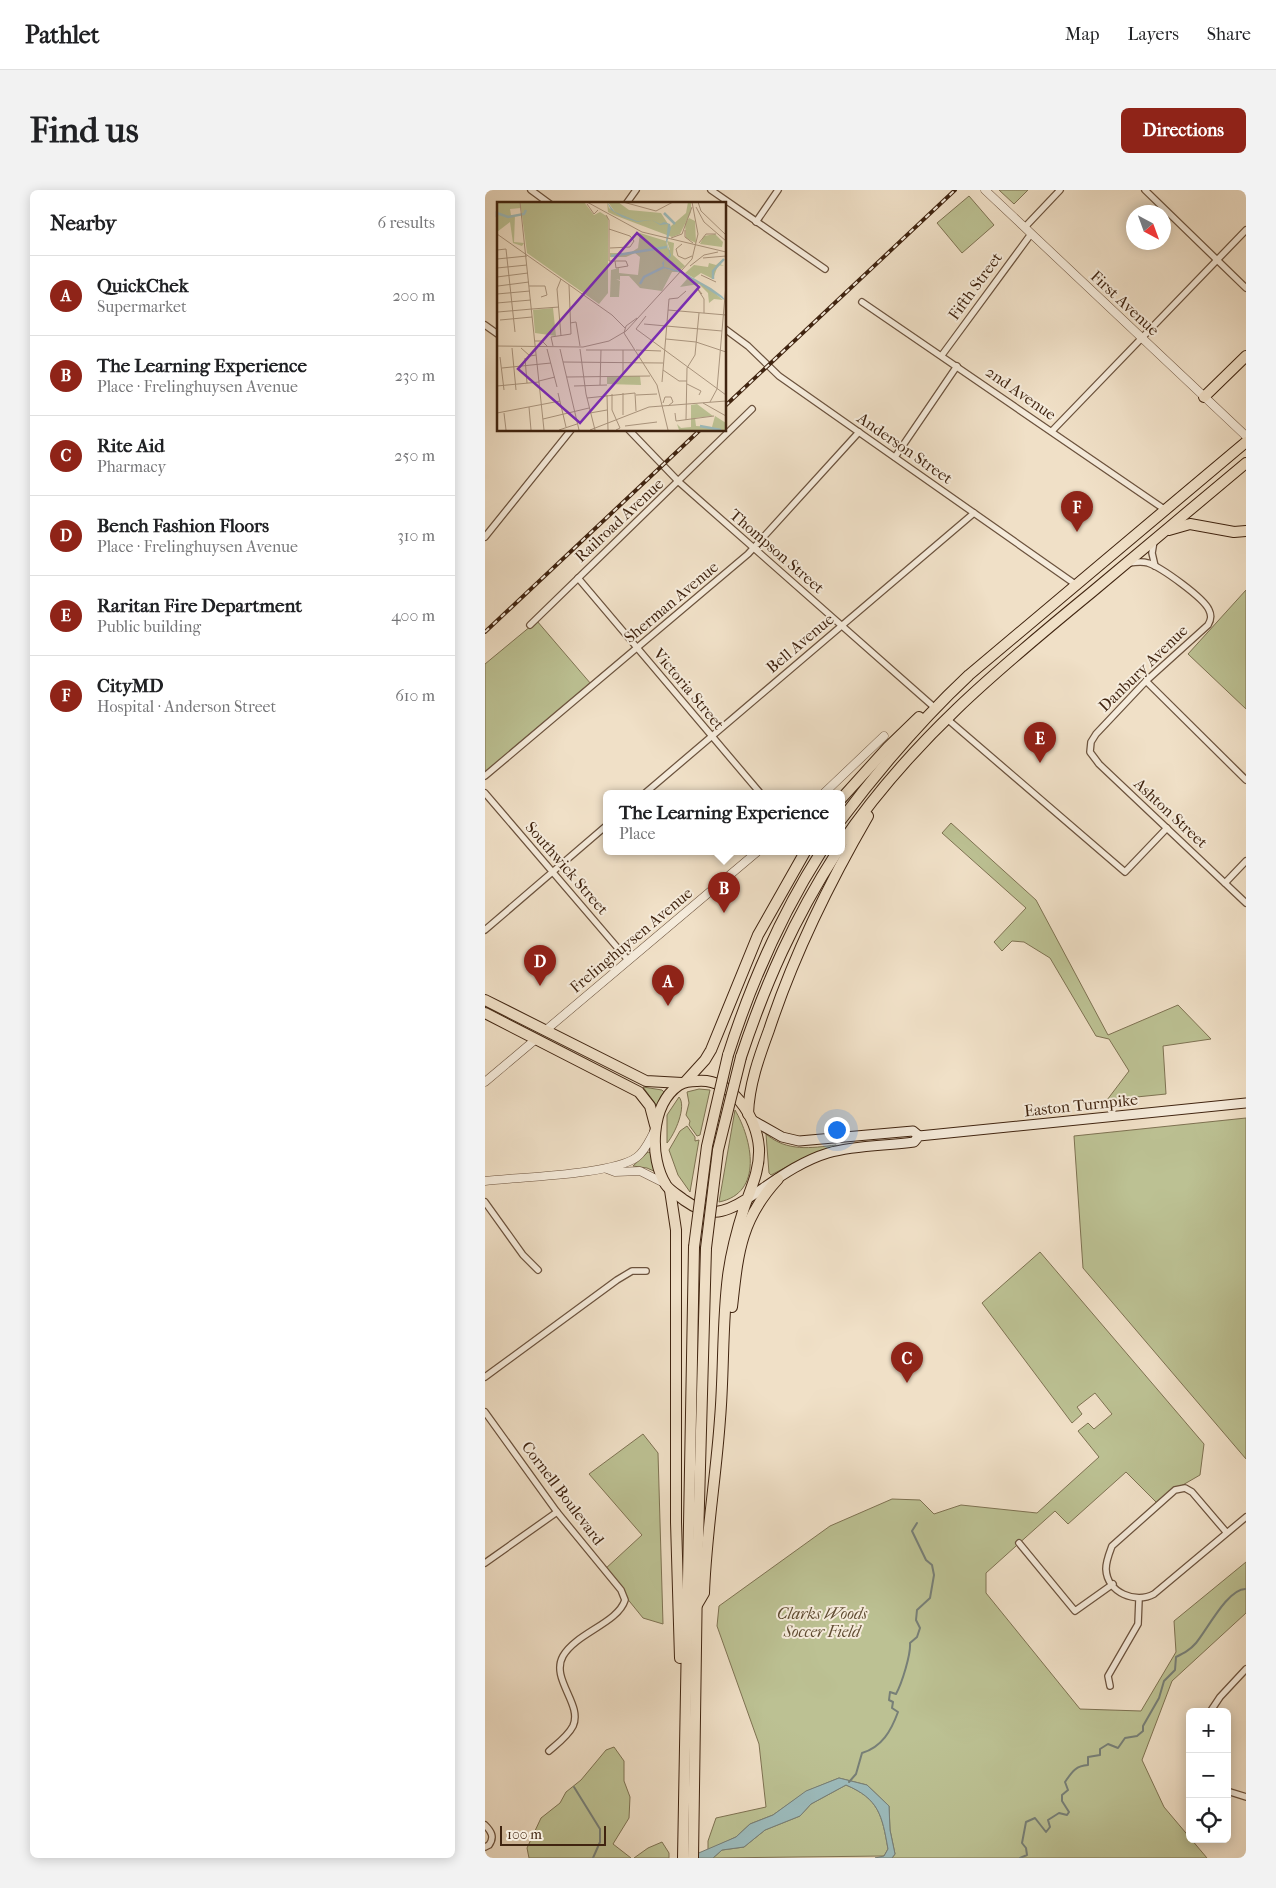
<!DOCTYPE html>
<meta charset="utf-8">
<style>
body{margin:0;font-family:"IM FELL French Canon",serif;background:#f2f2f2;color:#202124}
.controls{position:absolute;right:15px;bottom:15px;display:grid;overflow:hidden;border-radius:8px;box-shadow:0 2px 12px #0003}
.controls button{width:45px;height:45px;display:grid;place-items:center;padding:0;border:0;border-bottom:1px solid #e0e0e0;background:#fff;color:#202124;font:25px sans-serif}
.compass{position:absolute;left:641px;top:15px;width:45px;height:45px;border-radius:50%;background:#fff;box-shadow:0 2px 12px #0003;rotate:139deg}
.scale{position:absolute;left:15px;bottom:12px;width:106px;box-sizing:border-box;padding-left:5px;border:2px solid #402410;border-top:0;font-size:14px;line-height:18px;white-space:nowrap;color:#402410;-webkit-text-stroke:4px #f5ebdb;paint-order:stroke}
.you{position:absolute;left:351px;top:939px;width:18px;height:18px;margin:-12px;border:4px solid #fff;border-radius:50%;background:#1a73e8;box-shadow:0 0 0 8px #1a73e833}
.badge{display:grid;place-items:center;width:32px;height:32px;border-radius:50%;background:#8f2418;color:#fff;font-size:16px;font-weight:700}
.pin{position:absolute;translate:-50% -41px;filter:drop-shadow(0 1px 2px #0008)}
.pin::after{content:'';position:absolute;top:26px;width:18px;height:15px;background:inherit;clip-path:polygon(0 0,100% 0,50% 100%)}
.popup{position:absolute;left:118px;top:600px;width:242px;height:65px;box-sizing:border-box;display:grid;place-content:center;border-radius:8px;background:#fff;filter:drop-shadow(0 1px 4px #0005);font-size:16px;white-space:nowrap;color:#757577}
.popup b{font-size:19px;color:#202124}
.popup::after{content:'';position:absolute;left:50%;top:100%;margin-left:-10px;border:10px solid transparent;border-top-color:#fff}
.list{margin:0;padding:0;list-style:none}
h2{display:flex;justify-content:space-between;align-items:center;height:65px;margin:0;padding:0 20px;font-size:21px}
h2 small{font-size:16px;font-weight:400;color:#757577}
.list li{display:grid;grid-template-columns:32px 1fr auto;gap:15px;align-items:center;box-sizing:border-box;height:80px;padding:0 20px;border-top:1px solid #e0e0e0}
.list b{display:block;font-size:19px;white-space:nowrap}
.list p{margin:0;font-size:16px;white-space:nowrap;color:#757577}
.list em{font-size:16px;font-style:normal;color:#757577}
.icon{flex:none;width:28px;height:28px;fill:none;stroke:currentColor;stroke-width:2;stroke-linecap:round;stroke-linejoin:round}
.map{position:relative;flex:none;width:761px;height:1668px;overflow:hidden;border-radius:8px}
header{display:flex;align-items:center;gap:30px;box-sizing:border-box;height:70px;padding:0 25px;background:#fff;border-bottom:1px solid #e0e0e0}
header strong{font-size:24px}
nav{display:flex;gap:28px;margin-inline-start:auto;font-size:18px}
.intro{display:flex;align-items:center;justify-content:space-between;box-sizing:border-box;height:120px;padding:0 30px}
h1{margin:0;font-size:35px}
.button{padding:12px 22px;border-radius:8px;background:#8f2418;color:#fff;font-size:18px;font-weight:700}
main{display:flex;gap:30px;padding:0 30px}
aside{flex:1;background:#fff;border-radius:8px;box-shadow:0 2px 12px #0003}
.map>svg:first-child{display:block}
</style>
<header>
<strong>Pathlet</strong>
<nav><a>Map</a><a>Layers</a><a>Share</a></nav>
</header>
<div class="intro"><h1>Find us</h1><a class="button">Directions</a></div>
<main>
<aside>
<h2>Nearby<small>6 results</small></h2>
<ul class="list">
<li><span class="badge">A</span><div><b>QuickChek</b><p>Supermarket</p></div><em>200 m</em></li>
<li><span class="badge">B</span><div><b>The Learning Experience</b><p>Place · Frelinghuysen Avenue</p></div><em>230 m</em></li>
<li><span class="badge">C</span><div><b>Rite Aid</b><p>Pharmacy</p></div><em>250 m</em></li>
<li><span class="badge">D</span><div><b>Bench Fashion Floors</b><p>Place · Frelinghuysen Avenue</p></div><em>310 m</em></li>
<li><span class="badge">E</span><div><b>Raritan Fire Department</b><p>Public building</p></div><em>400 m</em></li>
<li><span class="badge">F</span><div><b>CityMD</b><p>Hospital · Anderson Street</p></div><em>610 m</em></li>
</ul>
</aside>
<div class="map">
<svg width="761" height="1668" viewBox="0 0 761 1668">
<rect width="100%" height="100%" fill="#f0e0c7"/>
<filter id="stains"><feTurbulence type="fractalNoise" baseFrequency=".004" numOctaves="4"/><feColorMatrix values="0 0 0 0 .2 0 0 0 0 .09 0 0 0 0 .02 0 0 0 .5 -.17"/></filter>
<radialGradient id="worn" r=".72"><stop offset=".6" stop-color="#630" stop-opacity="0"/><stop offset="1" stop-color="#630" stop-opacity=".3"/></radialGradient>
<g fill="#bcc193" stroke="#7e7252">
<path d="M514 0H543L529 14Z"/>
<path d="M484 6 509 35 477 63 452 33Z"/>
<path d="M761 400V519L703 464Z"/>
<path d="M52 431 106 494 0 584V474Z"/>
<path d="M466 633 551 710 623 845 693 815 726 849 678 856 681 904 622 910 644 881 624 849 611 846 565 768 539 752 527 751 517 761 509 752 541 718 457 643Z"/>
<path d="M158 897 177 900 179 902 172 916Z"/>
<path d="M214 899 225 900 215 945 212 946 204 935 205 931 201 925 204 913 202 902Z"/>
<path d="M194 907C202 916 190 944 182 953V925Z"/>
<path d="M250 920C267 949 279 1003 234 1012Z"/>
<path d="M761 928V1269L598 1078 589 946Z"/>
<path d="M202 936 210 947V951L214 950 205 1002 193 985 184 960 195 941Z"/>
<path d="M281 944C302 962 326 958 351 955L352 957 317 969 286 985 284 983Z"/>
<path d="M163 962 166 963 171 982 162 978 148 976Z"/>
<path d="M555 1062 719 1254 715 1285 696 1296 673 1314 641 1282 583 1334 570 1321 501 1383V1403L595 1519 656 1521 691 1462 689 1431 761 1372V1423L687 1491 657 1570 679 1617 722 1668H407L410 1664 405 1640 404 1616 382 1595 354 1588 322 1601 288 1625 265 1634 251 1647 223 1660V1651L231 1628 281 1617 274 1554 232 1436 234 1416 345 1336 407 1309 435 1310 449 1324 476 1315 552 1323 614 1267 593 1241 603 1233 609 1239 627 1224 610 1203 592 1217 597 1224 587 1233 497 1113Z"/>
<path d="M158 1244 173 1263 178 1434 158 1428 119 1380 157 1345 104 1284Z"/>
<path d="M129 1557 139 1571V1591L145 1607 144 1628 128 1654 146 1668H44L42 1658 56 1628 75 1613 81 1602 96 1590 121 1560Z"/>
<path d="M361 1595C394 1609 397 1625 403 1659L399 1666 228 1668 237 1660 259 1657 280 1640 315 1626 326 1614Z"/>
<path d="M177 1652 184 1663V1668H149L163 1658Z"/>
</g>
<path fill="#9cbbbc" stroke="#777f77" d="M354 1588 382 1595 404 1616 405 1640 410 1664 407 1668H390L399 1666 403 1659C397 1625 394 1609 361 1595L326 1614 315 1626 280 1640 259 1657 237 1660 228 1668H202L251 1647 265 1634 288 1625 321 1601Z"/>
<g fill="none" stroke-linecap="round" stroke-linejoin="round">
<g stroke="#777f77" stroke-width="2">
<path d="M364 1592 371 1584 377 1563C397 1557 406 1541 413 1522L407 1518 408 1512 404 1510 405 1502 411 1504C417 1493 426 1464 425 1453L432 1447 435 1438 431 1430 432 1420 445 1408 449 1385 447 1375 441 1370 427 1341 432 1333"/>
<path d="M89 1597 115 1639V1652L108 1668"/>
<path d="M535 1668 542 1665 541 1658 537 1653 541 1632 550 1628 561 1642 565 1637 563 1630 574 1623 582 1625 584 1622 577 1611V1605L583 1600 580 1592C587 1582 590 1576 603 1575V1567L615 1565V1559L623 1554 633 1558 640 1548 652 1546 658 1541V1536L674 1508 679 1491 690 1480 691 1467C699 1463 705 1460 711 1453 722 1440 743 1398 761 1399"/>
</g>
<defs>
<g id="minor">
<path d="M46 0 65 14"/>
<path d="M226 0 340 79"/>
<path d="M660 0 761 98"/>
<path d="M141 14 151 0"/>
<path d="M271 32 293 0"/>
<path d="M540 37 575 0"/>
<path d="M377 112 679 319"/>
<path d="M0 135 14 145"/>
<path d="M240 139 263 156 294 186 590 394"/>
<path d="M457 165 546 44"/>
<path d="M144 240 194 292 450 518"/>
<path d="M567 241 761 40"/>
<path d="M410 267 472 176"/>
<path d="M0 347 86 240"/>
<path d="M669 351 667 363 670 376"/>
<path d="M644 373C650 372 657 371 663 373 676 377 719 408 724 420 727 426 726 430 723 435L661 491 611 544 606 552 605 562 614 574 761 713"/>
<path d="M93 388 276 604"/>
<path d="M45 435 267 219"/>
<path d="M661 491 761 590"/>
<path d="M461 528 640 682 682 638"/>
<path d="M0 586 263 364 374 242"/>
<path d="M0 603 143 770"/>
<path d="M159 604 489 323"/>
<path d="M740 693 761 671"/>
<path d="M0 740 121 636"/>
<path d="M0 1012 38 1065 53 1080"/>
<path d="M0 1187 132 1090 147 1081H161"/>
<path d="M0 1222 72 1322 136 1400 140 1410C133 1433 91 1443 78 1466 65 1489 98 1514 88 1536 83 1546 72 1554 64 1561"/>
<path d="M742 1343 707 1302 700 1298 690 1300 627 1356C624 1364 621 1371 621 1379 622 1403 651 1414 669 1404L761 1327"/>
<path d="M534 1353 590 1421 628 1394"/>
<path d="M0 1373 72 1322"/>
<path d="M625 1496 623 1486 653 1434 654 1409"/>
<path d="M725 1522 735 1507 761 1479"/>
<path d="M742 1601 761 1607"/>
<path d="M0 1635C6 1641 10 1647 4 1655L0 1657"/>
</g>
<g id="tertiary">
<path d="M500 0 761 246"/>
<path d="M338 604 399 546"/>
<path d="M61 840 272 662"/>
<path d="M0 892 51 849"/>
<path d="M122 979 130 982 155 981 179 993"/>
<path d="M0 991C33 987 128 985 152 967 160 961 164 951 169 942"/>
</g>
<g id="secondary">
<path d="M267 930 297 947 314 951 428 941 434 946"/>
<path d="M262 1009C288 992 313 972 343 963 371 955 401 956 429 952L434 946 761 913"/>
</g>
<g id="trunk">
<path d="M719 207 761 166"/>
<path d="M684 340 705 334 749 342 761 341"/>
<path d="M356 609 403 557 434 527"/>
<path d="M356 630C395 578 436 530 484 485L761 252"/>
<path d="M356 654C425 552 513 479 607 402 658 359 710 316 761 273"/>
<path d="M0 810 161 891 197 893"/>
<path d="M0 823 154 902 165 916 170 935"/>
<path d="M243 865C266 793 296 725 336 662"/>
<path d="M256 867C281 792 309 729 352 662"/>
<path d="M200 892 220 870 226 860 273 745 320 662"/>
<path d="M263 924C264 895 274 867 284 840 309 764 343 695 383 626"/>
<path d="M185 1000 191 1040V1332L195 1468"/>
<path d="M247 1117C253 1064 255 1030 293 989"/>
<path d="M212 1415 219 1403C221 1345 231 1287 235 1229 239 1182 237 1133 243 1086 246 1062 252 1040 259 1018 266 998 275 980 274 958 272 927 247 888 212 891 206 891 199 892 194 895 165 915 164 968 181 995 185 1001 193 1005 199 1010 223 1027 237 1025 262 1009"/>
<path d="M198 1668 209 1057"/>
<path d="M208 1668 212 1387 221 1058"/>
</g>
</defs>
<use href="#minor" stroke="#6c533e" stroke-width="8"/>
<use href="#tertiary" stroke="#6c533e" stroke-width="9"/>
<use href="#secondary" stroke="#402410" stroke-width="11"/>
<use href="#trunk" stroke="#402410" stroke-width="12"/>
<use href="#minor" stroke="#f5ebdb" stroke-width="5.5"/>
<use href="#tertiary" stroke="#f5ebdb" stroke-width="8"/>
<use href="#secondary" stroke="#f5ebdb" stroke-width="9"/>
<use href="#trunk" stroke="#f0e0c7" stroke-width="10"/>
<defs>
<g id="rail">
<path d="M240 216 470 0"/>
<path d="M0 442 215 240"/>
</g>
</defs>
<use href="#rail" stroke="#402410" stroke-width="4"/>
<use href="#rail" stroke="#f5ebdb" stroke-width="2" stroke-dasharray="5.5" stroke-linecap="butt"/>
<defs>
<g id="trunk-bridge">
<path d="M209 1057 222 956 243 865"/>
<path d="M221 1058 233 960 256 867"/>
</g>
</defs>
<use href="#trunk-bridge" stroke="#402410" stroke-width="12" stroke-linecap="butt"/>
<use href="#trunk-bridge" stroke="#f0e0c7" stroke-width="10"/>
</g>
<g text-anchor="middle" dominant-baseline="central" stroke-width="4" stroke-linejoin="round" paint-order="stroke">
<g font-size="16" fill="#402410" stroke="#f5ebdb">
<text transform="translate(490 96) rotate(-54)">Fifth Street</text>
<text transform="translate(640 113) rotate(43)">First Avenue</text>
<text transform="translate(536 203) rotate(35)">2nd Avenue</text>
<text transform="translate(420 258) rotate(35)">Anderson Street</text>
<text transform="translate(134 330) rotate(-43)">Railroad Avenue</text>
<text transform="translate(292 361) rotate(41)">Thompson Street</text>
<text transform="translate(186 412) rotate(-40)">Sherman Avenue</text>
<text transform="translate(315 453) rotate(-40)">Bell Avenue</text>
<text transform="translate(658 478) rotate(-44)">Danbury Avenue</text>
<text transform="translate(204 499) rotate(50)">Victoria Street</text>
<text transform="translate(686 623) rotate(43)">Ashton Street</text>
<text transform="translate(82 678) rotate(49)">Southwick Street</text>
<text transform="translate(146 750) rotate(-40)">Frelinghuysen Avenue</text>
<text transform="translate(596 915) rotate(-6)">Easton Turnpike</text>
<text transform="translate(78 1303) rotate(53)">Cornell Boulevard</text>
</g>
<g font-size="16" font-style="italic" fill="#5f4b31" stroke="#f5ebdb">
<text x="337" y="1423">Clarks Woods<tspan x="337" dy="18">Soccer Field</tspan></text>
</g>
</g>
<g transform="translate(12 12)">
<rect width="229" height="229" fill="#f0e0c7"/>
<path d="M0 0H87L97 13 103 10 111 15V91L102 102 30 51 24 6 13 7 14 13H18L17 40 27 41 25 44 16 41 13 20 0 30ZM110 0 112 6 118 10 111 0H121L132 8 164 11 173 25 171 31 174 24 189 11 191 0H194V10L183 32 175 35 117 13 111 10ZM192 16 198 19 199 41 189 36 188 22ZM143 31 169 39 171 47 173 48 170 39 177 41 176 53 188 64 182 69 167 66 183 70H175L165 89 143 86 132 74H123V78L119 77 123 79 122 95H113L114 68 122 66V71L141 73 143 55 138 51 129 55H113V51H133L141 46ZM218 32 226 40 225 45 203 42 207 34ZM225 58 223 62 227 64 221 63 216 77 204 71 197 76 188 71 197 63 211 65 212 61 219 63ZM187 72 213 87 226 98 217 97 212 101 211 91 202 82 183 85 190 77ZM56 106 59 134 38 131 36 108ZM110 174H143L144 183 110 182ZM200 202 216 214 198 216 199 224 215 225 218 214 229 221V228H182L180 222 184 226 194 225V203Z" fill="#bcc193"/>
<path d="M110 0 118 10 140 19 155 18 163 22 167 20 173 22 174 26 170 41 174 53 173 56 167 59V65L184 69 214 86 225 94 229 99 187 72 167 66 165 61 173 53 169 39 171 22 163 23 155 18 140 20 125 15 114 8Z" fill="#9cbbbc"/>
<path fill="none" stroke="#9cbbbc" stroke-width="2.5" d="M167 11 178 22M0 15V11L11 15 27 12 29 8M114 54 170 45M216 77V69L227 57M143 82 147 75 167 65M203 224 224 228"/>
<path fill="none" stroke="#aa957e" stroke-width="1" d="M23 0 47 228M90 0 145 30 229 50M126 0 159 9 176 0M201 0 204 9 229 33M90 2 97 12 101 8M199 5 207 20 229 39M109 13 112 18V59H129L131 64 119 66 118 59M112 27 133 34 137 39 133 45 113 46M188 28V35L196 41M0 32 115 113 128 126M174 36 185 32 195 5M202 41 209 32H219M185 42 179 47 181 54 188 57 195 54M0 48 9 47 18 130M206 56 229 54M0 57 30 54M193 64 207 53 221 50M0 66 30 63M204 73 219 80M0 75 31 71M64 77 60 87 64 134M1 84 32 80M32 84H48L50 93 44 95M0 92 33 89M205 92 200 86 207 97V111M0 101 34 98M35 107 62 105M171 108 229 113M1 110 35 107M140 116 129 124 127 131 160 183 171 228M3 118 35 115M73 121 79 120 83 144M147 122 225 129M139 127 229 193M139 127 149 114M169 137 199 140 229 150M38 139H45L51 145M0 144 86 145 112 139 129 129 195 57 201 32 195 0M56 144 54 135 74 132 72 83M15 146 19 188M24 146 33 154 39 153M50 147 60 185M63 147 82 228M83 147 89 192 98 228M89 148H138M139 148 164 149M3 155 7 188M28 156 30 181M66 160 166 161M5 166 54 161M166 168 182 179H190M126 173V148M70 175 153 174M42 179 58 175M165 180 172 97 181 96 189 89M190 182 204 189 202 193M103 183 104 148M0 184 42 180M77 184 110 183M61 191 69 225M126 191V213M115 192V208L123 226 119 228M110 193 111 228M139 193 160 192M90 196 138 191 139 209M213 200 220 187 229 82M166 201 168 195H174L176 200 171 204M206 201 229 214M32 205 34 228M0 211 63 199M7 211 9 228M93 211 110 208M178 211 179 219 217 214M46 217 92 206M189 218 190 166 198 153 202 111M128 224 160 220M62 228 80 222M93 228 152 205 229 199"/>
<path fill="#7b2cbf" fill-opacity="0.15" stroke="#7b2cbf" stroke-width="2.5" d="M140 31 202 85 83 221 21 167Z"/>
<rect width="229" height="229" fill="none" stroke="#402410" stroke-width="2.5"/>
</g>
<rect width="100%" height="100%" filter="url(#stains)"/>
<rect width="100%" height="100%" fill="url(#worn)"/>
</svg>
<div class="controls">
<button>+</button>
<button>−</button>
<button><svg class="icon" aria-label="locate" viewBox="0 0 24 24"><circle cx="12" cy="12" r="6"/><path d="M12 2v4M12 18v4M2 12h4M18 12h4"/></svg></button>
</div>
<svg class="compass" viewBox="-18 -18 36 36"><path d="M0-13l5 13h-10z" fill="#e53935"/><path d="M0 13l5-13h-10z" fill="#757577"/></svg>
<div class="scale">100 m</div>
<div class="you"></div>
<div class="pin badge" style="left:183px;top:816px">A</div>
<div class="pin badge" style="left:239px;top:723px">B</div>
<div class="popup"><b>The Learning Experience</b>Place</div>
<div class="pin badge" style="left:422px;top:1193px">C</div>
<div class="pin badge" style="left:55px;top:796px">D</div>
<div class="pin badge" style="left:555px;top:573px">E</div>
<div class="pin badge" style="left:592px;top:342px">F</div>
</div>
</main>
